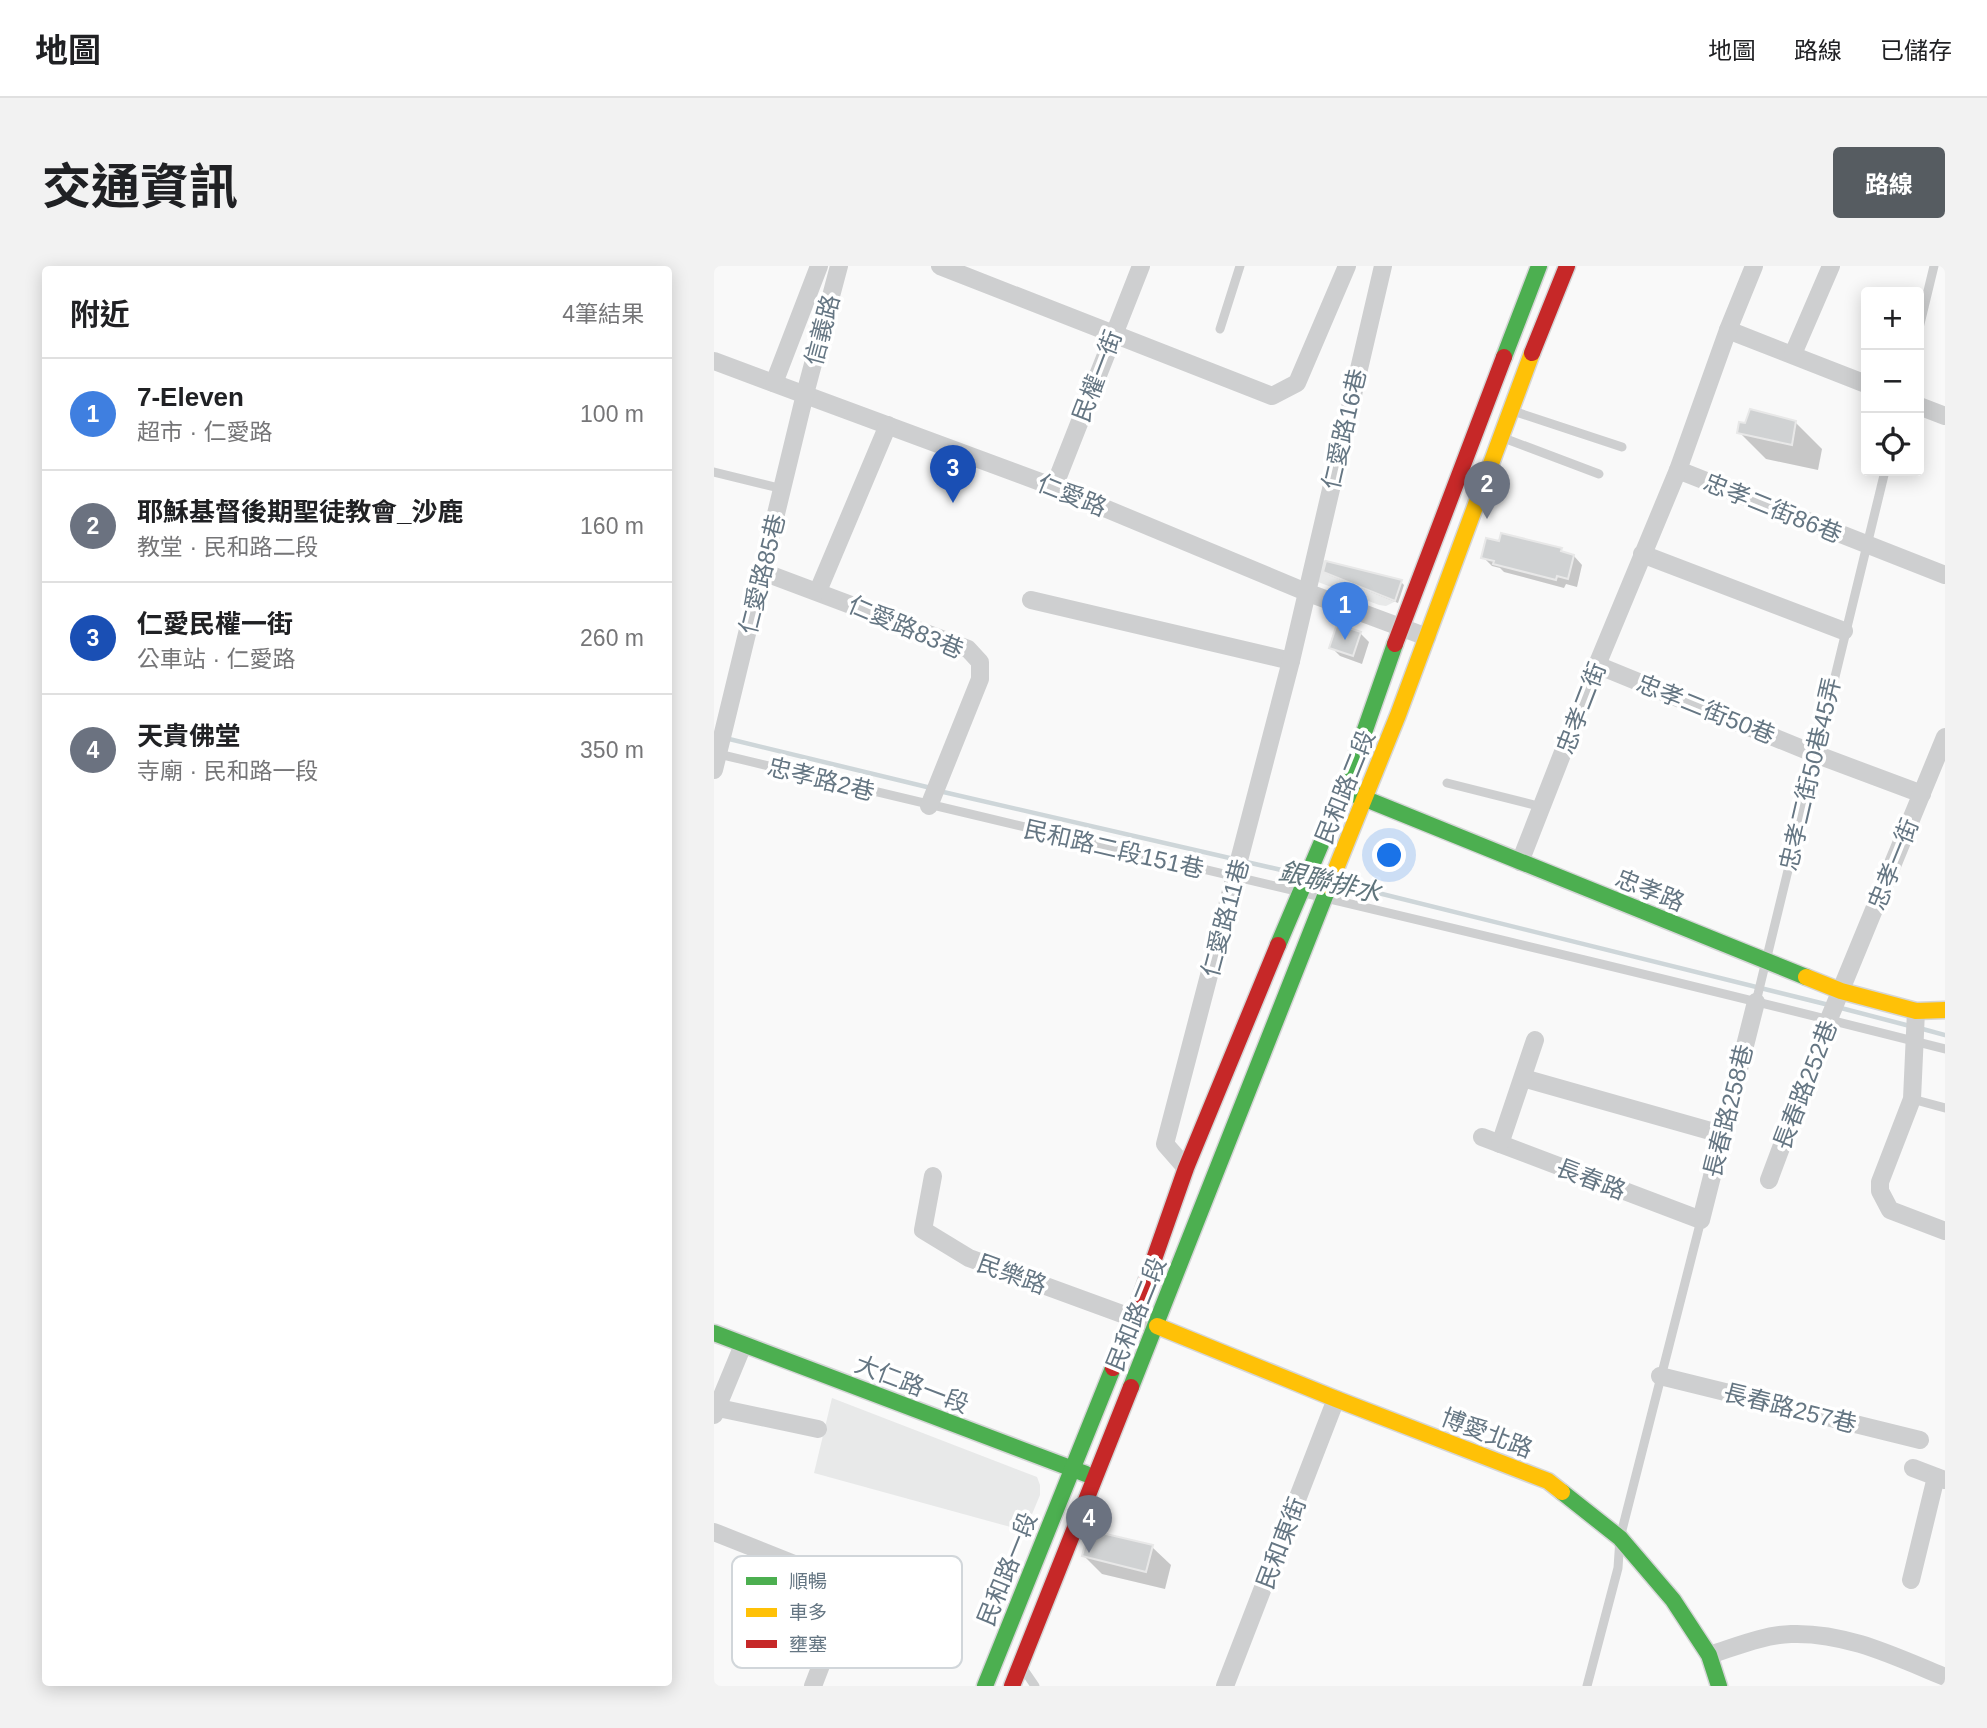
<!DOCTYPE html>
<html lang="zh-TW">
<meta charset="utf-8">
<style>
body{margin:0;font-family:Arial,"Noto Sans TC",sans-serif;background:#f2f2f2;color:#202124}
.controls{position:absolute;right:21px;top:21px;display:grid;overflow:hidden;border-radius:7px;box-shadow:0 4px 18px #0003}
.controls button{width:63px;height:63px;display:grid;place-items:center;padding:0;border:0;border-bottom:2px solid #e0e0e0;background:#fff;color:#202124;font:35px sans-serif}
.you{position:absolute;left:676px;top:590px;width:24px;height:24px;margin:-18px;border:5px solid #fff;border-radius:50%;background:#1a73e8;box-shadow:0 0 0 10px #1a73e833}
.badge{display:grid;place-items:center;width:46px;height:46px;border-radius:50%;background:#565c61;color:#fff;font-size:23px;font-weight:700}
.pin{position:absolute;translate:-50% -58px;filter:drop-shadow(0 2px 4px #0008)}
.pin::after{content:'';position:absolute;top:37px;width:24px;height:21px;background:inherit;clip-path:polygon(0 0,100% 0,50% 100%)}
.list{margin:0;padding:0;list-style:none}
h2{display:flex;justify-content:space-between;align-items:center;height:91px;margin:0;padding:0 28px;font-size:30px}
h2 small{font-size:23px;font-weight:400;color:#757577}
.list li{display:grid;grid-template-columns:46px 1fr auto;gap:21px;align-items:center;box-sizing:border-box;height:112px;padding:0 28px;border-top:2px solid #e0e0e0}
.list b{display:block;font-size:26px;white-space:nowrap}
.list p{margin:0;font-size:23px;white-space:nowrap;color:#757577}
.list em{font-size:23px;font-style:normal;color:#757577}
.icon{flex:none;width:38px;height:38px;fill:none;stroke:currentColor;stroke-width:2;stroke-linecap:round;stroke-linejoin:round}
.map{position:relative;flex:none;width:1231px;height:1420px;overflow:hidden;border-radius:7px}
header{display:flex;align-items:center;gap:42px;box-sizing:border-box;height:98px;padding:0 35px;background:#fff;border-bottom:2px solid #e0e0e0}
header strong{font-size:33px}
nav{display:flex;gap:38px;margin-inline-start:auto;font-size:24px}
.intro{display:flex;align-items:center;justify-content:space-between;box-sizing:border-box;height:168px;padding:0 42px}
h1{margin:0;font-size:49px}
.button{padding:18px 32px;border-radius:7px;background:#565c61;color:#fff;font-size:24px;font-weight:700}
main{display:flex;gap:42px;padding:0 42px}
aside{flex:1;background:#fff;border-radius:7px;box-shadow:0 4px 18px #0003}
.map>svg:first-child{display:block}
</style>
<header>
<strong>地圖</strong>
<nav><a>地圖</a><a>路線</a><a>已儲存</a></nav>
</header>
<div class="intro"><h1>交通資訊</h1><a class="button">路線</a></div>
<main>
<aside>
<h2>附近<small>4筆結果</small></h2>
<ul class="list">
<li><span class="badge" style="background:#3f7fe0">1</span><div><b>7-Eleven</b><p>超市 · 仁愛路</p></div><em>100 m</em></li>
<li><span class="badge" style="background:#6b7280">2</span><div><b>耶穌基督後期聖徒教會_沙鹿</b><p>教堂 · 民和路二段</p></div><em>160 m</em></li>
<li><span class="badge" style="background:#1a4fb4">3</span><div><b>仁愛民權一街</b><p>公車站 · 仁愛路</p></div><em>260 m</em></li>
<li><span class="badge" style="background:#6b7280">4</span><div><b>天貴佛堂</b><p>寺廟 · 民和路一段</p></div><em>350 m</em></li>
</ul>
</aside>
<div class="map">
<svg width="1231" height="1420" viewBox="0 0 1231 1420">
<rect width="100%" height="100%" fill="#f9f9f9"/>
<g fill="#e8e9e9">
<path d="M609 294 688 314 680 336 672 340 665 339 604 316Z"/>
<path d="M118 1132 323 1211 326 1219V1229L311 1265 100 1207Z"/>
</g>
<g fill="#0003">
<path d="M1081 156 1108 183 1104 204 1052 193 1025 166Z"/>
<path d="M847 284 851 288 860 290 868 299 863 321 852 318 850 322 790 306 786 302 778 300 769 291Z"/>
<path d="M611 305 687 316 690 319 684 337 615 309Z"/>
<path d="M646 367 655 376 648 398 626 390 617 381Z"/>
<path d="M438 1281 457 1299 451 1323 388 1308 370 1290Z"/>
</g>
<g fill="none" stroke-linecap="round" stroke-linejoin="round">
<g stroke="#ced6d9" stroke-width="4.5">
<path d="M11 472 217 522"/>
<path d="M225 525 520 593"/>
<path d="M528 595 585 608"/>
<path d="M624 617 1115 739"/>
<path d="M1123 741 1196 760"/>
<path d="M1205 762 1231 769"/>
</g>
</g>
<g fill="#d0d2d3" stroke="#e8e8e8" stroke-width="2">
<path d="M1036 143 1082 155 1078 179 1023 167 1025 156 1031 157Z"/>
<path d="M787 267 848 282 847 285 860 289 854 313 843 310 842 314 779 298 780 295 767 292 772 272 785 275Z"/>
<path d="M612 295 688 314 681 335 609 306Z"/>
<path d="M623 358 647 366 639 390 615 382Z"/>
<path d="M375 1264 439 1279 432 1306 368 1290Z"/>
</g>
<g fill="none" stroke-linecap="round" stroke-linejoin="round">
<defs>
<g id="fast">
<path d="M790 91 825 0"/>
<path d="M637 527 1092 711"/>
<path d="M564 679 630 524 681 378"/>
<path d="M0 1067 372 1208"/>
<path d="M417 1121 615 620"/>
<path d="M848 1226 906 1272 959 1334 995 1389 1005 1420"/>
<path d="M271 1420 399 1102"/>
</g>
<g id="slow">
<path d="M615 620 684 449 818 87"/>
<path d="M1092 711 1127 725 1202 745 1231 744"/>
<path d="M443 1060 622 1133 834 1215 848 1226"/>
</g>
<g id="jam">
<path d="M818 87 853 0"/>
<path d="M681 378 790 91"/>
<path d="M399 1102 419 1053 472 902 564 679"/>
<path d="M298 1420 417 1121"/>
</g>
</defs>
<use href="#fast" stroke="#d5d6d7" stroke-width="19"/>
<use href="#slow" stroke="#d5d6d7" stroke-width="19"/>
<use href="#jam" stroke="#d5d6d7" stroke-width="19"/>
<g stroke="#cecfd0" stroke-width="9">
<path d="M1205 62 1220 0"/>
<path d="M506 63 526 0"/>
<path d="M796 144 908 181"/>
<path d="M787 171 885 208"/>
<path d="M0 206 69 223"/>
<path d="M1 487C411 586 822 679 1231 783"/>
<path d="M733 517 828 541"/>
<path d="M1042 736 1171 205"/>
<path d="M1198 833 1231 842"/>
<path d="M308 1401 321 1420"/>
<path d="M873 1420 904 1302 906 1272 987 954"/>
</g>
<g stroke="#cecfd0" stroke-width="18">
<path d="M226 0 558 130 583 117 633 0"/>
<path d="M1014 64 1152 118"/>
<path d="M1079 88 1117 0"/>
<path d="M0 95 340 221 592 326 713 371"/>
<path d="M60 117 105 0"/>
<path d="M1205 140 1231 150"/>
<path d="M964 204 1231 309"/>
<path d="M340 221 427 0"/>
<path d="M928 288 1130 365"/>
<path d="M49 306 254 383 266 396V413L215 540"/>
<path d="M104 325 174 159"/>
<path d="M317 334 577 395"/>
<path d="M883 399 1101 488 1208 528"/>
<path d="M0 504 91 128 125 0"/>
<path d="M806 596 883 399 964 204 1014 64 1040 0"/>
<path d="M1202 745 1198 833 1166 916V925L1176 944 1231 965"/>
<path d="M809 812 1007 868"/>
<path d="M768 871 987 954 1042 736"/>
<path d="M786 878 821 774"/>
<path d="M472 902 451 878 577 395 669 0"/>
<path d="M219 910 209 964 255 992 430 1056"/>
<path d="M1055 914 1115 753 1231 471"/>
<path d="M946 1110 1206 1174"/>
<path d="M0 1141 104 1163"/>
<path d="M0 1149 29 1079"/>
<path d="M1199 1202 1231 1214"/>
<path d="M0 1266 118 1313 129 1324 131 1337 99 1420"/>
<path d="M1197 1314 1222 1211"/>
<path d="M995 1389C1021 1381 1049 1369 1077 1368 1132 1366 1182 1391 1231 1411"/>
<path d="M511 1420 622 1133"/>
</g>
<use href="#fast" stroke="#4caf50" stroke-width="16"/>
<use href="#slow" stroke="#ffc107" stroke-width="16"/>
<use href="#jam" stroke="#c62828" stroke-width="16"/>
</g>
<g text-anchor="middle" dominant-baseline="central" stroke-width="7" stroke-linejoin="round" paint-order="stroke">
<g font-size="24" fill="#657683" stroke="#fff">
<text transform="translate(108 64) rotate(-75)">信義路</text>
<text transform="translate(383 110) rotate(-69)">民權一街</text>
<text transform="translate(630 163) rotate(-77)">仁愛路16巷</text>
<text transform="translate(358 229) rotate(22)">仁愛路</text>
<text transform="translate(1059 242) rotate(22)">忠孝二街86巷</text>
<text transform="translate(48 308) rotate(-76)">仁愛路85巷</text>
<text transform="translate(192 361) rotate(23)">仁愛路83巷</text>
<text transform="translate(867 442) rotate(-69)">忠孝二街</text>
<text transform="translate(992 443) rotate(22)">忠孝二街50巷</text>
<text transform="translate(1096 508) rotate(-77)">忠孝二街50巷45弄</text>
<text transform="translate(107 513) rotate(14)">忠孝路2巷</text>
<text transform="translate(631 521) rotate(-68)">民和路二段</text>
<text transform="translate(400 583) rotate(13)">民和路二段151巷</text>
<text transform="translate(1179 598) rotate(-68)">忠孝一街</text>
<text transform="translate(936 624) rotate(22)">忠孝路</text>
<text transform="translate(511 652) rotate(-75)">仁愛路11巷</text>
<text transform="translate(1091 819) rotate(-69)">長春路252巷</text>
<text transform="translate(1014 845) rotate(-76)">長春路258巷</text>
<text transform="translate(877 913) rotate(21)">長春路</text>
<text transform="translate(298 1008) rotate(20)">民樂路</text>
<text transform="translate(422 1048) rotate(-68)">民和路二段</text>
<text transform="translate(198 1118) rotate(21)">大仁路一段</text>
<text transform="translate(1076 1142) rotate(14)">長春路257巷</text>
<text transform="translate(773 1167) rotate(21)">博愛北路</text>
<text transform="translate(567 1277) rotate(-69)">民和東街</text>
<text transform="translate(293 1303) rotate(-68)">民和路一段</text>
</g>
<g font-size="26" font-style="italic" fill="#60757c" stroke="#fff">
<text transform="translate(616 616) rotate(13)">銀聯排水</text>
</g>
</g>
<rect x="18" y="1290" width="230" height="112" rx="10" fill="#fff" stroke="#d1d6da" stroke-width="2"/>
<rect x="32" y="1311" width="31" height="8" fill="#4caf50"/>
<rect x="32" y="1342" width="31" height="9" fill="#ffc107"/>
<rect x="32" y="1374" width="31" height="8" fill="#c62828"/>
<g font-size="19" fill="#657683">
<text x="75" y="1322">順暢</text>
<text x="75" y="1353">車多</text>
<text x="75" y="1385">壅塞</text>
</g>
</svg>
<div class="controls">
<button>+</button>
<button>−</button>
<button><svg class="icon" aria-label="locate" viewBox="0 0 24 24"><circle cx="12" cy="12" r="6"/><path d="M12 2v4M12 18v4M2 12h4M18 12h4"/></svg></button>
</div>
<div class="you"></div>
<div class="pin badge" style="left:631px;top:374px;background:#3f7fe0">1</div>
<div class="pin badge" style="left:773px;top:253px;background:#6b7280">2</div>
<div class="pin badge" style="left:239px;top:237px;background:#1a4fb4">3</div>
<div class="pin badge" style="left:375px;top:1287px;background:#6b7280">4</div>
</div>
</main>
